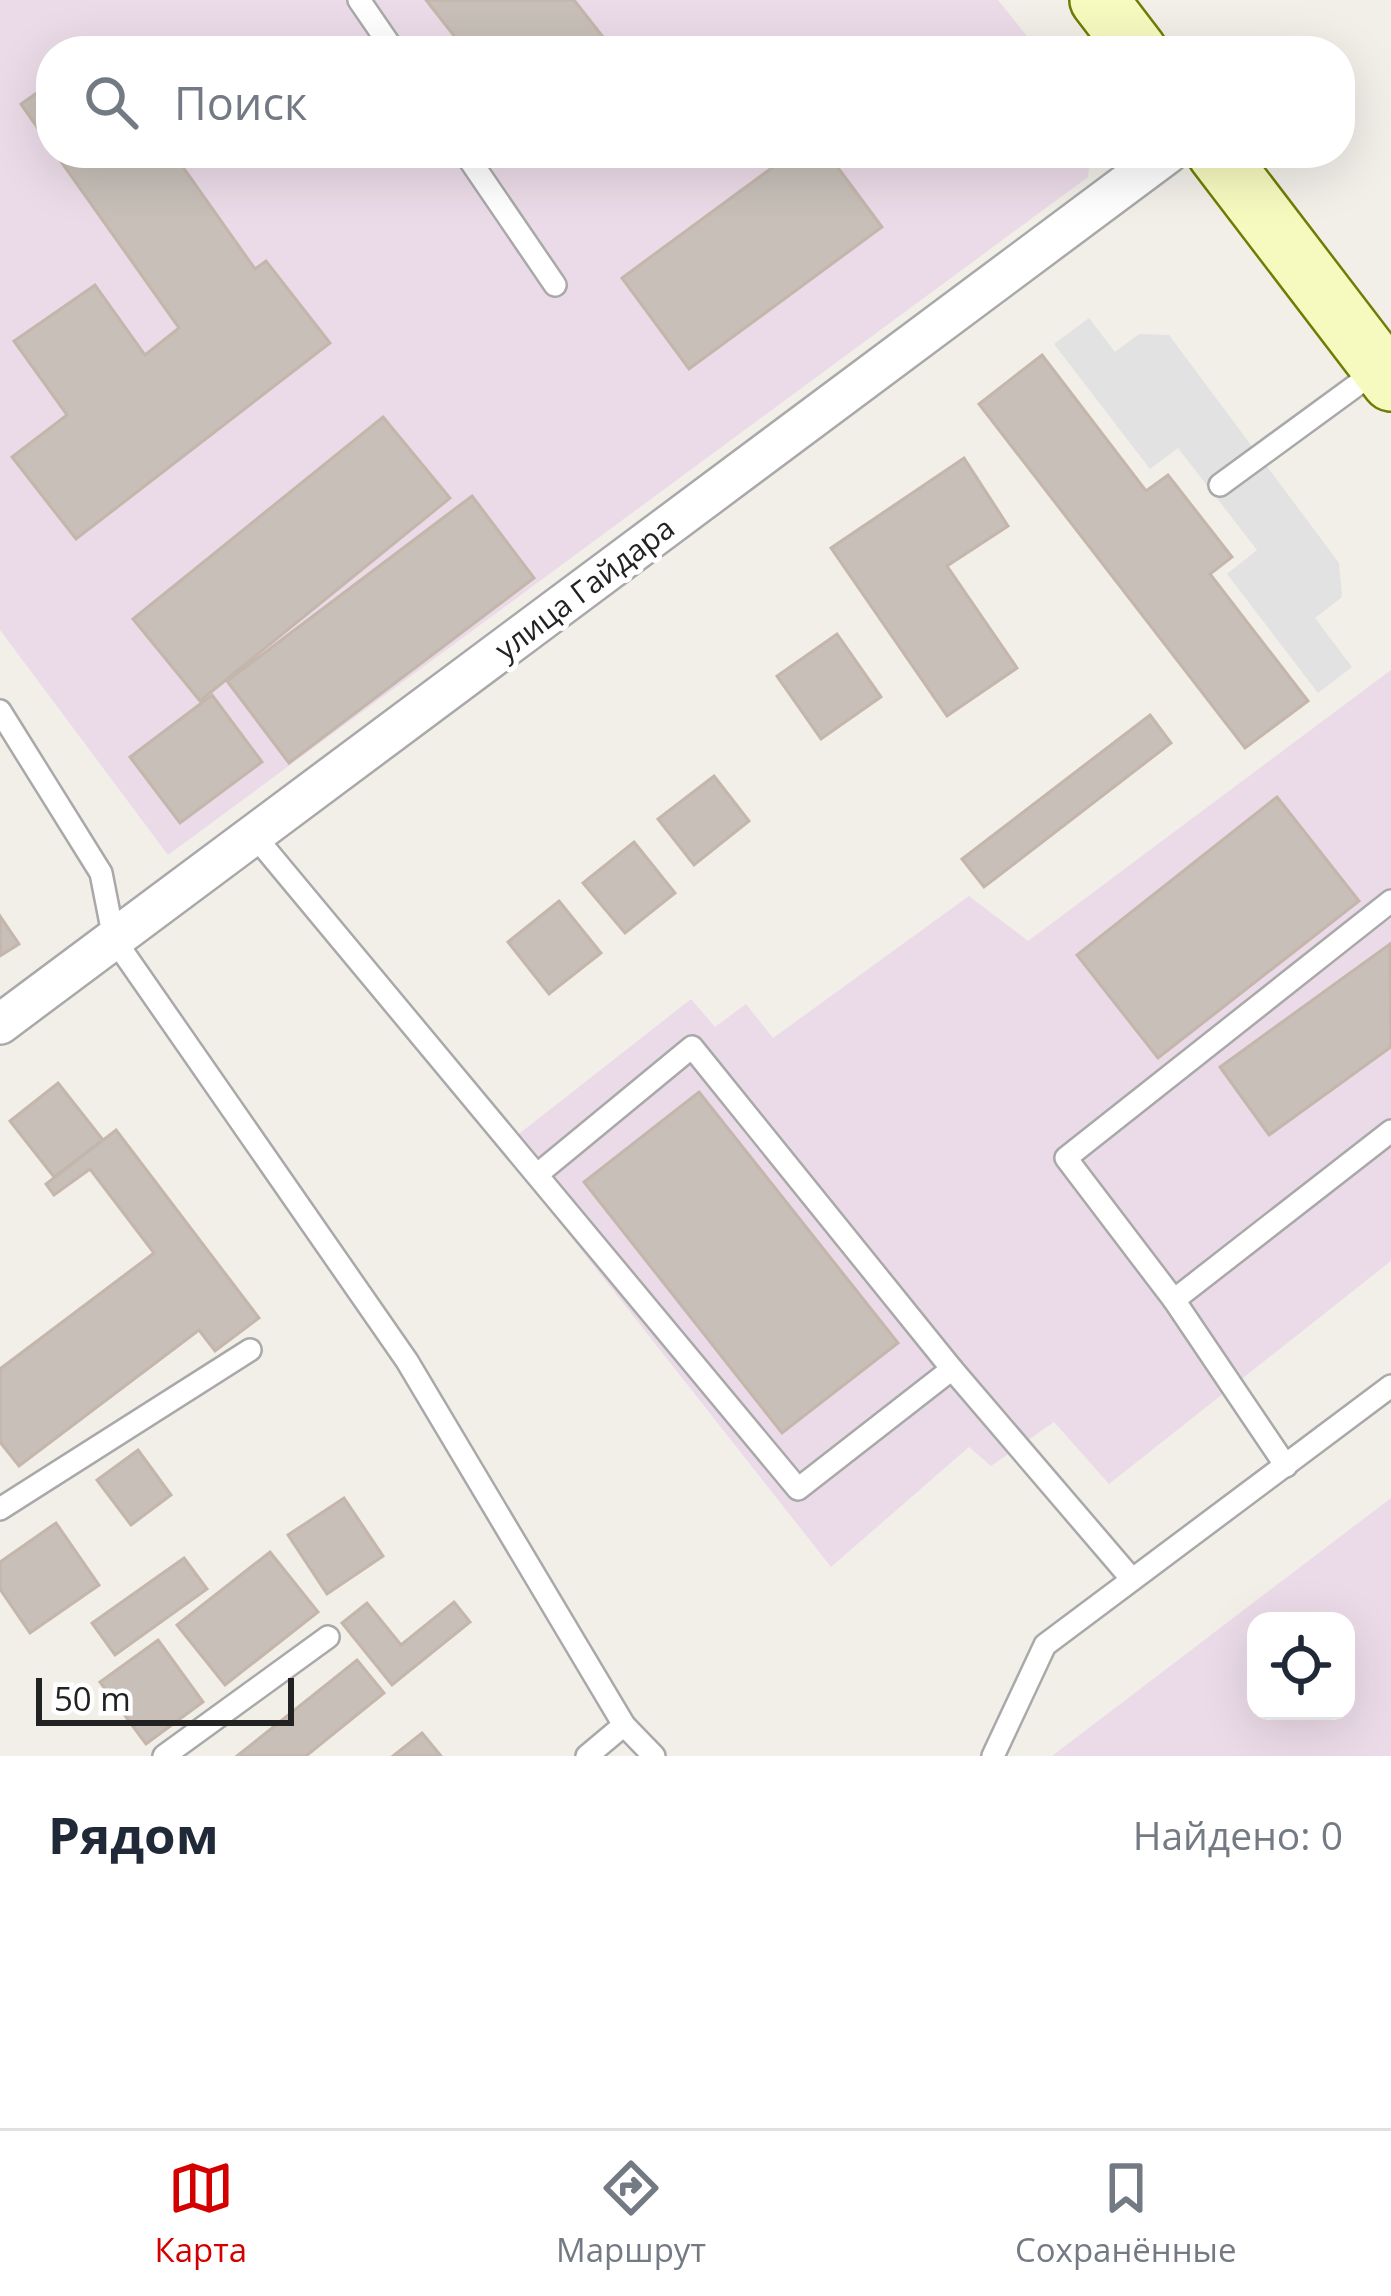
<!DOCTYPE html>
<html lang="ru">
<meta charset="utf-8">
<style>
body{margin:0;font-family:"Open Sans",sans-serif;background:#f2f2f3;color:#1f2937}
.controls{position:absolute;right:36px;bottom:36px;display:grid;overflow:hidden;border-radius:24px;box-shadow:0 12px 48px #0002}
.controls button{width:108px;height:108px;display:grid;place-items:center;padding:0;border:0;border-bottom:3px solid #e0e1e3;background:#fff;color:#1f2937;font:60px sans-serif}
.scale{position:absolute;left:36px;bottom:30px;width:258px;box-sizing:border-box;padding-left:12px;border:6px solid #222;border-top:0;font-size:33px;line-height:42px;white-space:nowrap;color:#222;-webkit-text-stroke:9px #fff;paint-order:stroke}
.list{margin:0;padding:0;list-style:none}
h2{display:flex;justify-content:space-between;align-items:center;height:156px;margin:0;padding:0 48px;font-size:51px}
h2 small{font-size:39px;font-weight:400;color:#747a83}
.icon{flex:none;width:66px;height:66px;fill:none;stroke:currentColor;stroke-width:2;stroke-linecap:round;stroke-linejoin:round}
.map{position:relative;flex:none;width:1391px;height:1756px;overflow:hidden}
.search{position:absolute;background:#fff;box-shadow:0 12px 48px #0002;left:36px;right:36px;top:36px;height:132px;display:flex;align-items:center;gap:30px;box-sizing:border-box;padding:0 42px;border-radius:48px;color:#747a83;font-size:45px}
.sheet{height:372px;background:#fff}
nav{display:flex;justify-content:space-around;align-items:center;box-sizing:border-box;height:168px;border-top:3px solid #e0e1e3;background:#fff;font-size:33px;color:#747a83}
nav a{display:grid;justify-items:center;gap:6px}
nav .on{color:#d40000}
.map>svg:first-child{display:block}
</style>
<div class="map">
<svg width="1391" height="1756" viewBox="0 0 1391 1756">
<rect width="100%" height="100%" fill="#f2efe9"/>
<g fill="#ebdbe8" fill-rule="evenodd">
<path d="M0 0H998L1039 51H51V153H1090L1088 177 168 855 0 630Z"/>
<path d="M1391 670V1261L1109 1484 1054 1422 991 1466 969 1447 831 1567 501 1148 691 999 715 1027 746 1004 773 1038 969 896 1028 941Z"/>
<path d="M1391 1498V1756H1052ZM1346 1621V1711H1256V1621Z"/>
</g>
<path fill="#e2e2e2" d="M1089 318 1115 352 1139 334 1169 335 1339 563 1342 597 1315 618 1352 667 1318 693 1227 574 1257 550 1178 448 1150 469 1054 344Z"/>
<g fill="#c7bfb8" stroke="#c4b6ab" stroke-width="3">
<path d="M426 0H574L614 51H466Z"/>
<path d="M51 83V147L21 104Z"/>
<path d="M55 153H173L255 269 266 261 330 343 76 539 12 457 67 415 14 341 95 285 145 355 179 328Z"/>
<path d="M792 153H827L882 227 689 369 622 278Z"/>
<path d="M1042 355 1146 491 1168 475 1232 557 1210 574 1308 701 1245 748 979 404Z"/>
<path d="M383 417 450 498 200 701 133 619Z"/>
<path d="M964 458 1008 526 947 566 1017 668 947 716 831 548Z"/>
<path d="M472 496 534 578 289 763 227 681Z"/>
<path d="M837 634 881 697 821 739 777 676Z"/>
<path d="M212 695 262 762 180 823 130 757Z"/>
<path d="M1150 715 1171 743 984 887 962 859Z"/>
<path d="M714 776 749 821 694 865 658 819Z"/>
<path d="M1277 797 1359 901 1158 1058 1077 955Z"/>
<path d="M634 842 675 893 625 933 583 883Z"/>
<path d="M559 901 601 953 549 994 508 942Z"/>
<path d="M0 916 19 944 0 956Z"/>
<path d="M1390 944 1391 1047 1269 1135 1220 1067Z"/>
<path d="M58 1083 103 1140 54 1177 10 1121Z"/>
<path d="M699 1092 898 1343 782 1433 584 1182Z"/>
<path d="M116 1130 259 1318 215 1351 199 1330 19 1466 0 1442V1369L154 1253 90 1169 54 1195 46 1184Z"/>
<path d="M138 1450 171 1495 131 1525 97 1480Z"/>
<path d="M344 1498 383 1556 327 1594 288 1535Z"/>
<path d="M56 1523 99 1585 30 1633 0 1589V1562Z"/>
<path d="M270 1552 318 1612 225 1685 177 1625Z"/>
<path d="M184 1558 207 1589 115 1655 92 1623Z"/>
<path d="M454 1602 470 1622 392 1685 342 1623 367 1603 401 1645Z"/>
<path d="M158 1640 203 1702 146 1744 100 1682Z"/>
<path d="M357 1660 384 1693 306 1756H237Z"/>
<path d="M422 1733 441 1756H393Z"/>
</g>
<g fill="none" stroke-linecap="round" stroke-linejoin="round">
<defs>
<g id="lane">
<path d="M359 0 394 51"/>
<path d="M465 153 555 285"/>
<path d="M1220 485 1380 368"/>
<path d="M0 711 101 873 114 939 407 1361 624 1725"/>
<path d="M253 834 798 1489 952 1369 1130 1577"/>
<path d="M539 1173 692 1047 952 1369"/>
<path d="M1174 1300 1066 1158 1391 901"/>
<path d="M1286 1466 1174 1300 1391 1131"/>
<path d="M0 1509 250 1350"/>
<path d="M164 1756 328 1637"/>
<path d="M587 1756 624 1725 654 1756"/>
<path d="M993 1756 1045 1645 1391 1386"/>
</g>
<path id="street" d="M0 1024 1168 153"/>
<g id="secondary">
<path d="M1099 0 1138 51"/>
<path d="M1216 153 1391 382"/>
</g>
</defs>
<use href="#lane" stroke="#a9a9a9" stroke-width="26"/>
<use href="#street" stroke="#a9a9a9" stroke-width="44"/>
<use href="#secondary" stroke="#707d05" stroke-width="62"/>
<use href="#lane" stroke="#fff" stroke-width="21"/>
<use href="#street" stroke="#fff" stroke-width="39"/>
<use href="#secondary" stroke="#f7fabf" stroke-width="57"/>
</g>
<g text-anchor="middle" dominant-baseline="central" stroke-width="10" stroke-linejoin="round" paint-order="stroke">
<g font-size="30" fill="#222" stroke="#fff">
<text transform="translate(584 588) rotate(-37)">улица Гайдара</text>
</g>
</g>
</svg>
<div class="controls">
<button><svg class="icon" aria-label="locate" viewBox="0 0 24 24"><circle cx="12" cy="12" r="6"/><path d="M12 2v4M12 18v4M2 12h4M18 12h4"/></svg></button>
</div>
<div class="scale">50 m</div>
<div class="search"><svg class="icon" aria-label="search" viewBox="0 0 24 24"><circle cx="10" cy="10" r="6"/><path d="M15 15l6 6"/></svg>Поиск</div>
</div>
<section class="sheet">
<h2>Рядом<small>Найдено: 0</small></h2>
<ul class="list">
</ul>
</section>
<nav>
<a class="on"><svg class="icon" aria-label="map" viewBox="0 0 24 24"><path d="M3 6l6-2 6 2 6-2v14l-6 2-6-2-6 2zM9 4v14M15 6v14"/></svg>Карта</a>
<a><svg class="icon" aria-label="directions" viewBox="0 0 24 24"><path d="M12 3l9 9-9 9-9-9zM9 14v-3h6M13 9l2 2-2 2"/></svg>Маршрут</a>
<a><svg class="icon" aria-label="saved" viewBox="0 0 24 24"><path d="M7 4h10v16l-5-4-5 4z"/></svg>Сохранённые</a>
</nav>
